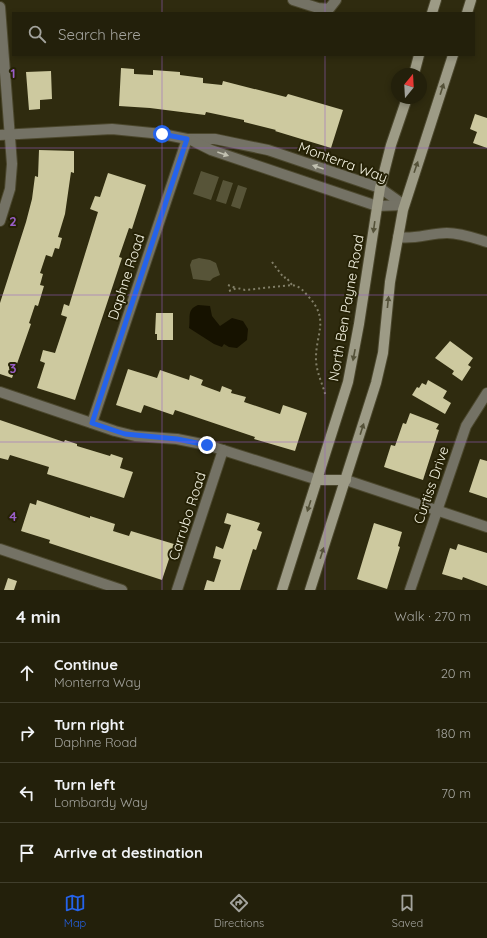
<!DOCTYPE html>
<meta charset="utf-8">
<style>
body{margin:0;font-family:Quicksand,sans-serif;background:#2f2d19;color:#f1f3f6}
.compass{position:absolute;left:391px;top:68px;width:36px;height:36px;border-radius:50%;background:#23200b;box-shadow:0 2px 6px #0003;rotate:18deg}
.stop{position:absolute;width:12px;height:12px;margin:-9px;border:3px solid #2563eb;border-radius:50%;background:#fff}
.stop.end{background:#2563eb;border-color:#fff;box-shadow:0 1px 4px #0008}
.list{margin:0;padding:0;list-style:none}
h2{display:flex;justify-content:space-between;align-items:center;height:52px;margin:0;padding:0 16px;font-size:17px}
h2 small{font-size:13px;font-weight:400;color:#a3a39d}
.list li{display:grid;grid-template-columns:26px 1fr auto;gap:12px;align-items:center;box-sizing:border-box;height:60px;padding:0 16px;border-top:1px solid #403e2c}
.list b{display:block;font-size:15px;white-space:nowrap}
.list p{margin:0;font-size:13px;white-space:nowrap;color:#a3a39d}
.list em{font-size:13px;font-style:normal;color:#a3a39d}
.icon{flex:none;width:22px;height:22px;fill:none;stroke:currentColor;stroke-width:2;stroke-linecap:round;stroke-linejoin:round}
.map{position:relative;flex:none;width:487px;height:590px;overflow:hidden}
.search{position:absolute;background:#23200b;box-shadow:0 2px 6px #0003;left:12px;right:12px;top:12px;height:44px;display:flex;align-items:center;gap:10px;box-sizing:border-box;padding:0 14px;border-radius:0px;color:#a3a39d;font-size:15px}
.sheet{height:292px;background:#23200b}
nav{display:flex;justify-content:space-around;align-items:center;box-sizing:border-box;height:56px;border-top:1px solid #403e2c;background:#23200b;font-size:11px;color:#a3a39d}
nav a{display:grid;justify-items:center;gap:2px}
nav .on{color:#2563eb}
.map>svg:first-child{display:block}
</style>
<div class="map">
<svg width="487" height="590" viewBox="0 0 487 590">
<rect width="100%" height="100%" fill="#2f2b0f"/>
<g fill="#575438">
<path d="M201 171 219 177 211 200 193 194Z"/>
<path d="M223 180 233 183 226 204 216 201Z"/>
<path d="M238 185 247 188 240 209 231 206Z"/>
<path d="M199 258 210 260 216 263 220 275 213 278 210 281 193 279 190 265 192 260Z"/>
</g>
<path fill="#161200" d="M198 305 210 306 212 316 220 326 232 318 243 321 248 329 247 340 237 348 229 347 224 344 222 347 214 344 189 328C191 318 186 310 198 305Z"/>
<g fill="#cdc99f">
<path d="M121 68 134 69V74L153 75V70L180 72V75L203 78V83L222 85 223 81 286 97 288 94 343 110 331 148 275 131 276 130 244 122V120L206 112 205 115 150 108 119 106Z"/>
<path d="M51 71 52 99 40 100V109L29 110 26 72Z"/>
<path d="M475 114 487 118V148L473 143 477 132 470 129Z"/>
<path d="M39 150 74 151V173L71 172 65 214 58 237 62 238 59 249 55 248 52 257 46 255 40 273 43 274 40 285 44 286 38 306 35 305 29 323 31 324 12 378 0 374V303L26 222 32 199 35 176 38 177Z"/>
<path d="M108 173 146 185 132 229 129 228 119 257 122 258 75 400 37 388 45 363 40 361 43 350 55 353 67 317 61 315 64 304 69 306 72 296 98 212 90 209 95 196 100 197Z"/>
<path d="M156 313H173V340H157V334H155Z"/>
<path d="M450 341 473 358 468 365 471 367 462 381 452 374 454 371 435 358Z"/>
<path d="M128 369 157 378 160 370 189 380 190 375 203 380 201 385 220 392 222 386 232 390 231 393 246 397 244 402 280 414 283 405 307 413 295 451 254 439 255 437 175 410 173 415 144 405 141 413 116 405Z"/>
<path d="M428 380 447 391 443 398 451 403 445 414 412 395 417 387 419 388 422 383 426 385Z"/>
<path d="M410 413 439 424 436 429 439 430 423 480 384 467 391 445 395 446 403 423 406 424Z"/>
<path d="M0 420 64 442 65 440 77 444V446L110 456 111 454 123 458 120 468 133 472 124 498 47 474 49 467 10 455 8 460 0 458Z"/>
<path d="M480 459 487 461V498L469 492Z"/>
<path d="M37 500 90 518V516L115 524 113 531 129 536 131 531 174 544 162 580 49 543 50 540 21 531 30 503 36 505Z"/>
<path d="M227 513 260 523 257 530 262 532 256 550 253 549 240 590H204L207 580 214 582 221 560 213 558 216 546 223 549 231 525 224 523Z"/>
<path d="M374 523 402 532 398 546 400 547 387 589 357 579Z"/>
<path d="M458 544 487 553V586L463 577 462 580 442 574 450 548 456 550Z"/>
<path d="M8 578 17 581 14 590H4Z"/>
</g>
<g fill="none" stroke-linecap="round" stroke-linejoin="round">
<defs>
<g id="street">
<path d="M293 0 318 8 329 9 336 0"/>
<path d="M0 7 12 164 10 189 0 221"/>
<path d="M0 135 112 129 162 134 187 139H215L268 150 380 188 404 205"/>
<path d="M191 140 211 150 377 206 404 205"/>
<path d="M398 237C414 240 430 233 447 233 461 233 474 238 487 242"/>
<path d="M0 392 115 431 135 436 177 439 207 445 318 480"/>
<path d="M92 423 187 139"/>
<path d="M346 480 487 527"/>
<path d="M0 549 122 590"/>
<path d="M177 590 223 450"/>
<path d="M410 590 466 426 487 393"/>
</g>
<g id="secondary">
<path d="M432 13 436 0"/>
<path d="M467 13 471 0"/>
<path d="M414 74 419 55"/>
<path d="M318 480H346"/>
<path d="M282 590 348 382 359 324 380 188 391 145 407 98"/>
<path d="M310 590 376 383 383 353 390 282 403 210 453 55"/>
</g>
</defs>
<use href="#street" stroke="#4b472d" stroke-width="12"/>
<use href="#secondary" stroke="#4b472d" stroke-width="12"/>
<g stroke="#817e67" stroke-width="2" stroke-dasharray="2 3" stroke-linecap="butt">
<path d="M272 262 284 278 286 277 292 285"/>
<path d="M228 285 236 288"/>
<path d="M229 291 237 288 245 290 292 285C299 286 303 290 307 295 331 320 315 333 316 361 317 374 323 385 326 397"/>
</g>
<use href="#street" stroke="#747265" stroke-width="10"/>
<use href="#secondary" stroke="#9d9b86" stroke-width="10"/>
</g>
<defs><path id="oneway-solid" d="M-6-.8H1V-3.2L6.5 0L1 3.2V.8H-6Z"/></defs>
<g fill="#555239">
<use href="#oneway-solid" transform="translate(442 89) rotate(-72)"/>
<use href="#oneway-solid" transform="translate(416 167) rotate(-71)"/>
<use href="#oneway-solid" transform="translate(374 227) rotate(98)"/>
<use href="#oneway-solid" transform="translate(388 302) rotate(-84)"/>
<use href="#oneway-solid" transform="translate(354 355) rotate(101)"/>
<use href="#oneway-solid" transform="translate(362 429) rotate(-72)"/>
<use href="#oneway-solid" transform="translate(309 506) rotate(108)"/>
<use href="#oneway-solid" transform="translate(322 553) rotate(-72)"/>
</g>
<g fill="#c2c1b1">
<use href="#oneway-solid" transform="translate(223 154) rotate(19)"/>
<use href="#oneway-solid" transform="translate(318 167) rotate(-161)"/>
</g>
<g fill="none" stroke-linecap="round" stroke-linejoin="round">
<path stroke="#2563eb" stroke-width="5" d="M162 134 187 139 92 423 125 434 177 439 207 445"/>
</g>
<path fill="none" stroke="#9a5ec8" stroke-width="1" stroke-opacity="0.55" d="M162 0V13M325 0V13M162 55V590M325 55V590M0 148H487M0 295H487M0 442H487"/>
<g text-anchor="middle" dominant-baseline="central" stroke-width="4" stroke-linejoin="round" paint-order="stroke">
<g font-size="14" fill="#f6f5e4" stroke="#252105">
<text transform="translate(343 162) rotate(20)">Monterra Way</text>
<text transform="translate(126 277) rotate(-72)">Daphne Road</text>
<text transform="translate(346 308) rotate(-80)">North Ben Payne Road</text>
<text transform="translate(431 485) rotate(-71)">Curtiss Drive</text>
<text transform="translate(187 516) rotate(-72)">Carrubo Road</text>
</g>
</g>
<g font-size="13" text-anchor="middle" font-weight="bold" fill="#9a5ec8" stroke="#252105" stroke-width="4" stroke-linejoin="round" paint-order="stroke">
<text x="13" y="78">1</text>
<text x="13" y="226">2</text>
<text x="13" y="373">3</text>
<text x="13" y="521">4</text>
</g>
</svg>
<svg class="compass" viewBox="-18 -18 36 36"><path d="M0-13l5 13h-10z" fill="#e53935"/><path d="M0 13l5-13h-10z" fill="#a3a39d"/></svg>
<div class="stop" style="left:162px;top:134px"></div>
<div class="stop end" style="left:207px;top:445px"></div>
<div class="search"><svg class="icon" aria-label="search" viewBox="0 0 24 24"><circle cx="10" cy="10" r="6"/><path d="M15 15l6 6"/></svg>Search here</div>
</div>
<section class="sheet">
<h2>4 min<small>Walk · 270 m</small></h2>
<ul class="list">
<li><svg class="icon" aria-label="ahead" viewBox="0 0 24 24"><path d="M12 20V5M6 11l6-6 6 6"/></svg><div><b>Continue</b><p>Monterra Way</p></div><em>20 m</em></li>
<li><svg class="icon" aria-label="right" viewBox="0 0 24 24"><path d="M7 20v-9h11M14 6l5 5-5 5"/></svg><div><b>Turn right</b><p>Daphne Road</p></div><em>180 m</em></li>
<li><svg class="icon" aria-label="left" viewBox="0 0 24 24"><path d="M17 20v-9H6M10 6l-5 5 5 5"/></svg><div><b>Turn left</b><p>Lombardy Way</p></div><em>70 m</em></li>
<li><svg class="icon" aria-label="arrive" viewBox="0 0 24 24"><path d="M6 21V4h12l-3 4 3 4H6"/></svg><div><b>Arrive at destination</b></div></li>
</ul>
</section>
<nav>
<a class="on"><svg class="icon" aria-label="map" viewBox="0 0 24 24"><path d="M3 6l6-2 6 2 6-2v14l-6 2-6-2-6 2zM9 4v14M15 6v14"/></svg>Map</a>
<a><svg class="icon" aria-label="directions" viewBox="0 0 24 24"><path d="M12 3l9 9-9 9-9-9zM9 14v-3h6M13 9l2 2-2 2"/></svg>Directions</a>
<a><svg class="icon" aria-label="saved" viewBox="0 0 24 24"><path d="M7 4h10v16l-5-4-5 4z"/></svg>Saved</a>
</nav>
